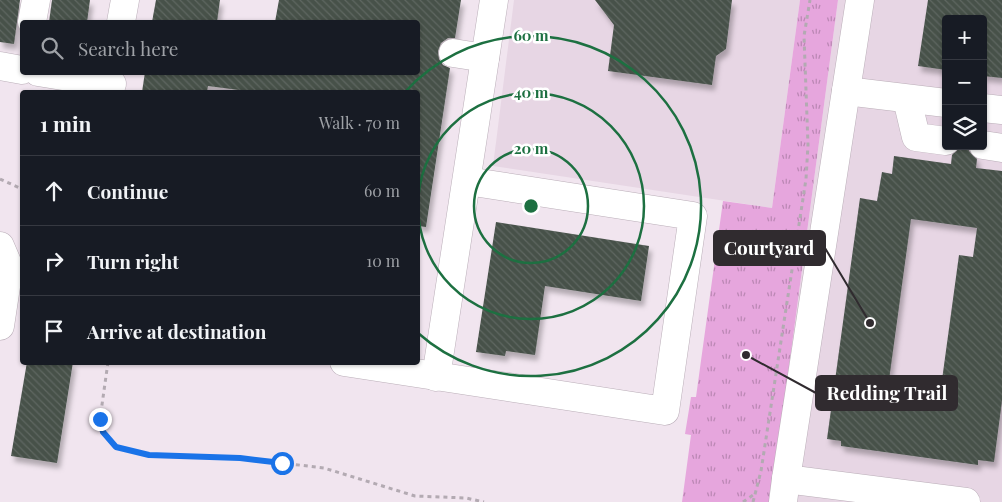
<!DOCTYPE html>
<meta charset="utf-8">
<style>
body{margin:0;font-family:"Playfair Display",serif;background:#20242c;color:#f1f3f6}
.controls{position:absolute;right:15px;top:15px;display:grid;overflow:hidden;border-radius:5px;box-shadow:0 1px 4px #0004}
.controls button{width:45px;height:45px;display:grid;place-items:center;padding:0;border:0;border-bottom:1px solid #363941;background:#171b24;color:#f1f3f6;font:25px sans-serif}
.stop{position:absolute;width:15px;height:15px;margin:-11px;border:4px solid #1a73e8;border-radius:50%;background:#fff}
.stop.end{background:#1a73e8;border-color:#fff;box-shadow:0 1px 5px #0008}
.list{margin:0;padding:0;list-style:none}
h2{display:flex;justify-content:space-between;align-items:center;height:65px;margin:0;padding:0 20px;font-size:21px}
h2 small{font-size:16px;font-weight:400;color:#9ea1a6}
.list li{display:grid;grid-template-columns:32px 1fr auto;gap:15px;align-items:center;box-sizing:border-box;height:70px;padding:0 20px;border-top:1px solid #363941}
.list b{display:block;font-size:19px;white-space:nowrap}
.list em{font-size:16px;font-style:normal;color:#9ea1a6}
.icon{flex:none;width:28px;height:28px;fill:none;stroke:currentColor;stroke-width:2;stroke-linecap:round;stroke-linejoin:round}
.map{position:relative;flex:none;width:1002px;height:502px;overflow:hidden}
.search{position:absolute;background:#171b24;box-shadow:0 1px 4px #0004;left:20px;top:20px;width:400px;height:55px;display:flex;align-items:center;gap:12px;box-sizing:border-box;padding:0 18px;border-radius:5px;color:#9ea1a6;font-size:19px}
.panel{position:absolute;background:#171b24;box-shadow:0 1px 4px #0004;left:20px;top:90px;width:400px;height:275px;border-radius:5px}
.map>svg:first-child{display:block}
</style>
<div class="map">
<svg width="1002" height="502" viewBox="0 0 1002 502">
<defs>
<pattern id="park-tufts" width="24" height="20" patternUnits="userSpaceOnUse" patternTransform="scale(1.25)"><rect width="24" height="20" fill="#e6a6dd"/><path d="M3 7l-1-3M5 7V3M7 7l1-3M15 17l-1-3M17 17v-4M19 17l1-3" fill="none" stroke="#bb87b4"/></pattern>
<pattern id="building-back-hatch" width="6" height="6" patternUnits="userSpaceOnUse" patternTransform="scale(1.25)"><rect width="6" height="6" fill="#475149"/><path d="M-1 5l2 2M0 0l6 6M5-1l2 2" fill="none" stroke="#5f6761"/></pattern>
<filter id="shadow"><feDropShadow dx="3" dy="5.5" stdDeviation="2.5" flood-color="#0004"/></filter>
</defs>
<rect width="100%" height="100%" fill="#f1e5ef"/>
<g fill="#e7d6e4" fill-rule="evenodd">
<path d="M514 0H800L772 208 493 166Z"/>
<path d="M838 0H1002V502H771ZM946 19H983V146H946Z"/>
</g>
<path fill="url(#park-tufts)" d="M800 0H838L771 502H682L691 435 685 434 691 397H696L723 201 772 208Z"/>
<g fill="url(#building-back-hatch)" fill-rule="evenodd" filter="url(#shadow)">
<path d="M0 0H20L14 44 0 42Z"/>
<path d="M52 0H90L87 22H49Z"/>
<path d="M156 0H220L217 22H152Z"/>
<path d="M279 0H461L455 38H448L441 43 438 51 439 59 443 65 450 68 426 227 418 226V92H254L208 86 207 92H142L145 72H418V22H275Z"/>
<path d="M595 0H732L726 49 716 56 712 85 608 71 614 25Z"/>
<path d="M928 0H1002V78L983 76V19H946V70L918 66Z"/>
<path d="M960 146H968L969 151 977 159 976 168 1002 171V401L994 462 978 460V465L841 446V441L827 439 860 198 877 201 882 172 892 174 894 156 951 164 952 155ZM911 219 977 228 973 257 959 255 939 402 887 395Z"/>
<path d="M496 222 649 246 641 301 545 286 535 355 506 351 505 356 476 352Z"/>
<path d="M27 362H73L57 463 11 456Z"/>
</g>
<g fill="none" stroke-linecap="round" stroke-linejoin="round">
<defs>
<g id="minor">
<path d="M860 0 786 479 966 502"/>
<path d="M32 22 36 0"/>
<path d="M121 22 125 0"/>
<path d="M453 53 485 58"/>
<path d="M0 66 22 70"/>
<path d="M38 72 112 84"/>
<path d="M846 91 946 103"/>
<path d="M907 99 916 137 946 141"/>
<path d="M983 108 1002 110"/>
<path d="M983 145 1002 148"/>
<path d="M0 246 9 267 0 326"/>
<path d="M344 362 665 411 693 216 467 181"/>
<path d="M436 377 494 0"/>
<path d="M783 502 786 479"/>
</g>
</defs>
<use href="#minor" stroke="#baaeb8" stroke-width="29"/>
<g stroke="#b3aab2" stroke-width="3" stroke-dasharray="4 4" stroke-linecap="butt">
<path d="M0 179 22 189"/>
<path d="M108 362 100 419 103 432 116 447 149 455 240 458 324 468 415 496 466 498 484 502"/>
<path d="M743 502 753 495"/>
<path d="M753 502 761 471 806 179 808 145 804 36 810 0"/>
</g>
<use href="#minor" stroke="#fff" stroke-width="28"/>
</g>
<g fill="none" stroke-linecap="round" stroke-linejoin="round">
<path stroke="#1a73e8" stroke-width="6" d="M100 419 103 432 116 447 149 455 240 458 282 463"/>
</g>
<g fill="none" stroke="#1d7041" stroke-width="2.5">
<circle cx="531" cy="206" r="57"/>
<circle cx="531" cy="206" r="113"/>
<path d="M405 92A170 170 0 1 1 418 333"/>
</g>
<circle cx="531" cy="206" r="8" fill="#1d7041" stroke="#fff" stroke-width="2.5"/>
<g font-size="15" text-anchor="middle" font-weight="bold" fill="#1d7041" stroke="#fff" stroke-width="5" stroke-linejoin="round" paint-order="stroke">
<text x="531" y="41">60 m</text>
<text x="531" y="98">40 m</text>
<text x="531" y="154">20 m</text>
</g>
<path fill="none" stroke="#302b2f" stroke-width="2" d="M870 323L825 248M746 355L816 393"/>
<g fill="#302b2f" stroke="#fff" stroke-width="2">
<circle cx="870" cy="323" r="5"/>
<circle cx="746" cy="355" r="5"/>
</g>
<g fill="#302b2f" stroke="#302b2f" stroke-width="2">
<rect x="714" y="231" width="111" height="34" rx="5"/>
<rect x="816" y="376" width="141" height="34" rx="5"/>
</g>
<g font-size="19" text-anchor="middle" font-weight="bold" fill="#fff">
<text x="769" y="255">Courtyard</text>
<text x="887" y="400">Redding Trail</text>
</g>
</svg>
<div class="controls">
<button>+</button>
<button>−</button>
<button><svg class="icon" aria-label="layers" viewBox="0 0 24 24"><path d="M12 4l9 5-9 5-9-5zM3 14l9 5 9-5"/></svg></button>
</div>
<div class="stop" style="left:282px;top:463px"></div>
<div class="stop end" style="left:100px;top:419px"></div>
<div class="search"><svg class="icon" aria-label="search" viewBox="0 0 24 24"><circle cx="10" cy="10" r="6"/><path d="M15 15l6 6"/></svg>Search here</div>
<section class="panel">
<h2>1 min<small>Walk · 70 m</small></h2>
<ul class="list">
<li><svg class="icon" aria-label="ahead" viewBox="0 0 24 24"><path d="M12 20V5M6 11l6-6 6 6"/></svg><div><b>Continue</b></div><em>60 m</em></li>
<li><svg class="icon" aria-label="right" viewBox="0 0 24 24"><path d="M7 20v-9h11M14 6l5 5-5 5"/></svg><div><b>Turn right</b></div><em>10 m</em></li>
<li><svg class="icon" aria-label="arrive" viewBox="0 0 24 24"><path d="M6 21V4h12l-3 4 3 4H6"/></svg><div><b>Arrive at destination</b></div></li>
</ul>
</section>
</div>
